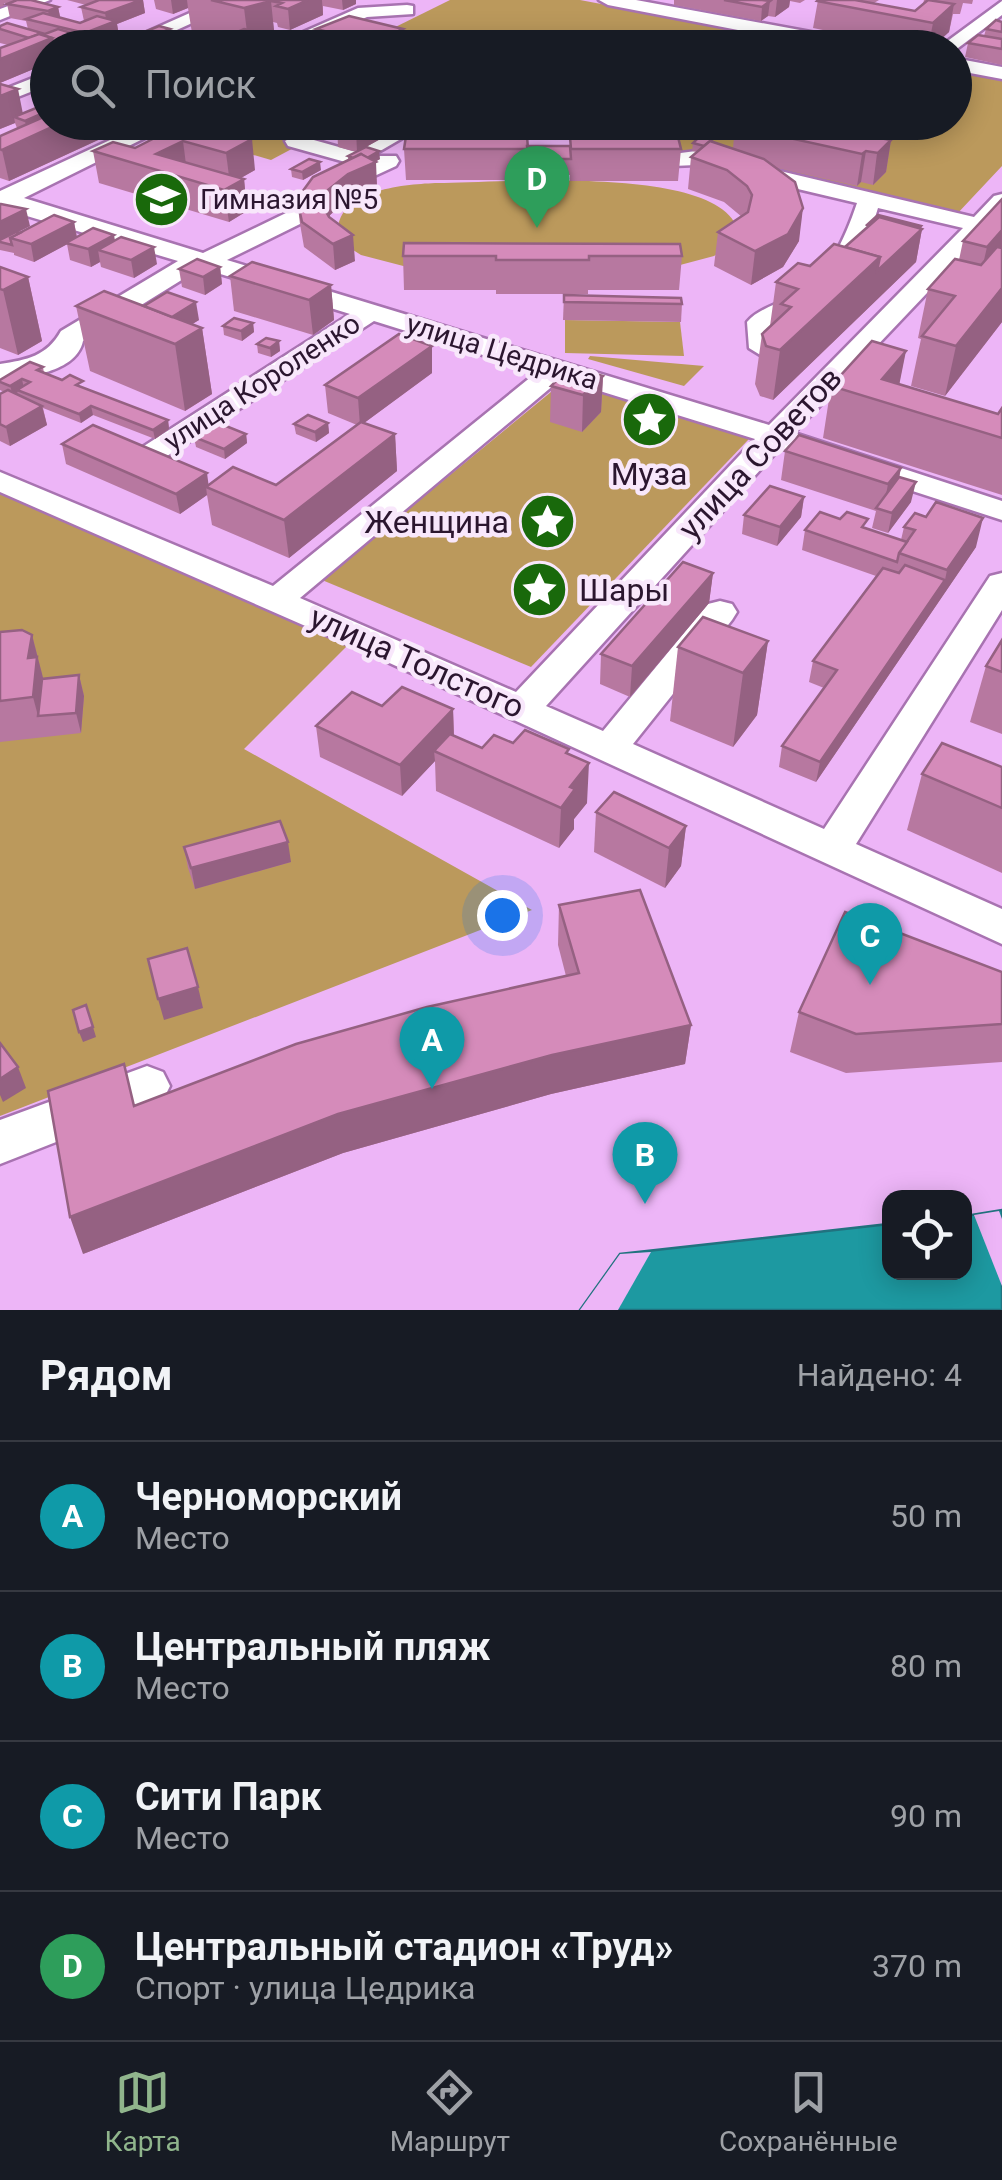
<!DOCTYPE html>
<html lang="ru">
<meta charset="utf-8">
<style>
body{margin:0;font-family:Roboto,sans-serif;background:#20242c;color:#f1f3f6}
.controls{position:absolute;right:30px;bottom:30px;display:grid;overflow:hidden;border-radius:20px;box-shadow:0 5px 25px #0003}
.controls button{width:90px;height:90px;display:grid;place-items:center;padding:0;border:0;border-bottom:2px solid #363941;background:#171b24;color:#f1f3f6;font:50px sans-serif}
.you{position:absolute;left:502px;top:915px;width:35px;height:35px;margin:-25px;border:8px solid #fff;border-radius:50%;background:#1a73e8;box-shadow:0 0 0 15px #1a73e833}
.badge{display:grid;place-items:center;width:65px;height:65px;border-radius:50%;background:#90b58c;color:#fff;font-size:32px;font-weight:700}
.pin{position:absolute;translate:-50% -82px;filter:drop-shadow(0 2px 5px #0008)}
.pin::after{content:'';position:absolute;top:52px;width:35px;height:30px;background:inherit;clip-path:polygon(0 0,100% 0,50% 100%)}
.list{margin:0;padding:0;list-style:none}
h2{display:flex;justify-content:space-between;align-items:center;height:130px;margin:0;padding:0 40px;font-size:42px}
h2 small{font-size:32px;font-weight:400;color:#9ea1a6}
.list li{display:grid;grid-template-columns:65px 1fr auto;gap:30px;align-items:center;box-sizing:border-box;height:150px;padding:0 40px;border-top:2px solid #363941}
.list b{display:block;font-size:38px;white-space:nowrap}
.list p{margin:0;font-size:32px;white-space:nowrap;color:#9ea1a6}
.list em{font-size:32px;font-style:normal;color:#9ea1a6}
.icon{flex:none;width:55px;height:55px;fill:none;stroke:currentColor;stroke-width:2;stroke-linecap:round;stroke-linejoin:round}
.map{position:relative;flex:none;width:1002px;height:1310px;overflow:hidden}
.search{position:absolute;background:#171b24;box-shadow:0 5px 25px #0003;left:30px;right:30px;top:30px;height:110px;display:flex;align-items:center;gap:25px;box-sizing:border-box;padding:0 35px;border-radius:55px;color:#9ea1a6;font-size:38px}
.sheet{height:730px;background:#171b24}
nav{display:flex;justify-content:space-around;align-items:center;box-sizing:border-box;height:140px;border-top:2px solid #363941;background:#171b24;font-size:28px;color:#9ea1a6}
nav a{display:grid;justify-items:center;gap:5px}
nav .on{color:#90b58c}
.map>svg:first-child{display:block}
</style>
<div class="map">
<svg width="1002" height="1310" viewBox="0 0 1002 1310">
<rect width="100%" height="100%" fill="#edb5f7"/>
<g fill="#bb995c">
<path d="M450 0H580L829 47 353 48Z"/>
<path d="M955 71 1002 80V166L956 215 548 123 954 122Z"/>
<path d="M229 124 301 144 271 160 199 139Z"/>
<path d="M438 183C500 183 707 165 736 225L725 249 714 256 665 269 411 268 361 255 350 248 338 232C337 189 407 184 438 183Z"/>
<path d="M565 320 680 322 684 356 565 353Z"/>
<path d="M590 356 704 366 684 386 588 359Z"/>
<path d="M568 378 749 439 531 667 322 580Z"/>
<path d="M0 492 352 641 244 749 532 910 0 1116Z"/>
</g>
<path fill="#1d99a1" stroke="#21727f" stroke-width="2.5" d="M1002 1210V1310H580L620 1254 889 1224 890 1272H964L965 1216Z"/>
<g fill="#edb5f7">
<path d="M999 1211 1002 1219V1286L974 1215Z"/>
<path d="M651 1252 618 1310H580L620 1254Z"/>
</g>
<g fill="none" stroke-linecap="round" stroke-linejoin="round">
<defs>
<g id="minor">
<path d="M25 0H50L0 20V9Z"/>
<path d="M219 0H243L137 48H111Z"/>
<path d="M599 0H636L865 42 874 48H832L608 5Z"/>
<path d="M1002 1V15L954 51V48H938Z"/>
<path d="M407 5 413 6V14L367 17 318 39 320 48H301V33L358 8Z"/>
<path d="M954 58 1002 67V79L954 70Z"/>
<path d="M48 72V85L0 104V91Z"/>
<path d="M149 122H177L24 198 203 253 286 213 299 198 326 181 380 156H396L399 161 396 166 342 191 315 208 302 223 227 260 769 425 963 228 878 208C858 273 834 297 773 326L775 348 762 356 749 348 747 322C757 310 775 305 788 298 828 277 843 244 857 203L696 165 650 167 647 162 650 157 696 151 974 217 994 196 1002 194V214L995 222 1002 223V235L984 233 794 433 1002 501V520L780 448 546 706 603 731 708 604 720 601 732 604 737 612 732 620 633 744 824 829 990 576 1002 573V610L856 844 1002 909V944L383 660 0 492V472L273 586 537 372 374 321 164 458H144L139 452 144 446 350 314 201 268 83 341C76 373 26 377 0 380V364C27 360 47 356 61 331L178 261 0 208V191ZM561 379 755 439 516 692 300 598Z"/>
<path d="M404 122H430L356 165 288 146 285 141 296 135 353 151Z"/>
<path d="M147 1066 163 1072 170 1086 163 1100 0 1164V1120Z"/>
</g>
</defs>
<use href="#minor" stroke="#a873b1" stroke-width="5"/>
<use href="#minor" fill="#fff" fill-rule="evenodd"/>
</g>
<g fill="#b778a0">
<path d="M0 0H31L58 7 60 17 80 23 84 21 81 7 86 5 67 0H143L145 13 117 24 119 36 89 48 81 46V48H48V63L0 83 8 45 0 43V25L28 29 26 21 10 18 7 4 4 3V6L0 7Z"/>
<path d="M154 0H356V4L343 10 323 6V15L290 30 278 27 277 23 273 22 275 40 264 43V48H128L127 39 170 29 171 39H190L192 47V44L212 43 219 40 192 33 188 8 173 14 156 9Z"/>
<path d="M674 0H805L800 3 790 1 789 7 775 17 768 16 761 21 674 5Z"/>
<path d="M818 0H879L874 3 915 11 923 4 924 0H973L972 4 963 3 960 14H953L949 32 931 48H911L813 28Z"/>
<path d="M1002 22V65L965 57 968 43 984 36 986 29Z"/>
<path d="M316 29H403L404 48H318Z"/>
<path d="M0 84 23 114 48 122H128L119 127 107 123 109 135 9 181 0 178V136L17 128 15 123 0 129Z"/>
<path d="M411 122 366 147 380 159 375 162 377 187 349 198 330 215V218L355 261 335 270 304 247 300 224 297 199 348 160V156L356 152 338 147 337 123Z"/>
<path d="M542 122H589L597 124 598 122 622 123V130L640 134V137L681 149 678 181H570V175L527 176V180H406L404 149 528 146 570 151V140L541 134Z"/>
<path d="M735 126 891 140 886 172 873 185 861 182 857 186 774 167 799 241 783 267 751 285 714 266 718 232 742 217 724 202 688 189 691 157 697 152 692 151 693 143H716L733 148Z"/>
<path d="M153 127H208L255 170 241 178 244 179 247 211 229 222 99 183 93 151 135 148 155 138Z"/>
<path d="M291 169 321 170 303 180 292 177Z"/>
<path d="M1002 199V322L945 396 911 386 921 339 918 338 928 289 959 260 963 241Z"/>
<path d="M0 204 30 226 18 232 74 222 77 237 115 240 157 264 134 278 101 267 100 262 91 267 70 260 67 244 34 262 14 255V253L0 250Z"/>
<path d="M867 225 921 226 922 229 916 262 773 400 760 396 755 384 762 334 770 326 776 282 845 247 867 228Z"/>
<path d="M403 256H682L679 290H588V294H496V290H404Z"/>
<path d="M0 267 28 277 42 341 18 355 0 348Z"/>
<path d="M220 267 222 284 205 295 182 287 179 269Z"/>
<path d="M230 276 331 285 334 320 313 335 234 311Z"/>
<path d="M564 295 682 304 681 322 563 320Z"/>
<path d="M76 306H144L199 320 192 324 202 328 212 394 185 411 90 371Z"/>
<path d="M253 323 254 332 242 341 224 335 223 326Z"/>
<path d="M279 341 280 351 271 357 258 353 257 344Z"/>
<path d="M432 346V373L364 423 395 434 397 471 289 558 212 525 207 495 180 514 66 464 62 444 209 485H276L357 425 328 413 325 385Z"/>
<path d="M43 367 44 373 168 420 169 429 155 439 93 415 81 423 43 408 47 425 10 446 0 441V394L4 392 0 390V380Z"/>
<path d="M603 376 601 412 582 432 550 422 551 386Z"/>
<path d="M899 384 998 414 1002 408V495L823 438 831 386Z"/>
<path d="M328 423 329 433 316 442 296 434 294 424Z"/>
<path d="M246 434 247 443 225 459 196 447 194 437Z"/>
<path d="M785 451 901 468 899 477 911 502 888 533 872 528 876 511 781 480Z"/>
<path d="M804 497 801 517 777 546 742 534 744 515Z"/>
<path d="M904 527 976 547 816 782 779 767 782 746 824 688 809 682 813 661 876 576 802 550 805 530 867 528 901 540Z"/>
<path d="M713 573 709 603 630 697 600 684 601 654Z"/>
<path d="M0 632 32 635 43 679 79 675 84 696 81 733 0 742Z"/>
<path d="M768 641 757 715 733 747 670 721 678 647Z"/>
<path d="M986 666 1002 672V734L970 722Z"/>
<path d="M382 706 453 709 454 736 482 748 513 743 569 754 587 803 574 819V829L559 848 436 791 435 761 402 796 320 757 316 726Z"/>
<path d="M1002 766V873L907 830 922 774Z"/>
<path d="M596 812 686 826 681 866 665 888 594 852Z"/>
<path d="M184 847 291 862 195 889 188 868Z"/>
<path d="M559 905 691 1025 685 1064 551 1094 343 1153 83 1254 566 976 558 945Z"/>
<path d="M1002 972V1062L846 1073 790 1052 799 1012Z"/>
</g>
<g fill="#956182">
<path d="M141 0H143L145 13 117 24 119 36 88 48 85 33 107 25 105 13Z"/>
<path d="M171 0H187L188 8 173 14Z"/>
<path d="M308 0H322L323 15 290 30 288 9Z"/>
<path d="M342 0H356V4L343 10Z"/>
<path d="M777 0H790L789 7 775 17Z"/>
<path d="M271 1 275 40 264 43V48H231L248 40 244 8Z"/>
<path d="M770 1 768 16 761 21 762 7Z"/>
<path d="M954 4 949 32 931 48H928L933 23Z"/>
<path d="M58 7 61 21 51 25 48 11Z"/>
<path d="M170 29 172 43 162 48H139L138 42Z"/>
<path d="M403 29 404 48H374V43Z"/>
<path d="M79 35 81 48H54V45Z"/>
<path d="M52 38 54 48H48V63L0 83V59Z"/>
<path d="M190 39 192 48 179 44Z"/>
<path d="M18 89 24 119 14 117 15 123 0 129V96Z"/>
<path d="M48 108V122L28 136 25 121Z"/>
<path d="M63 122H106L109 135 9 181 2 150Z"/>
<path d="M181 122H217L166 146 164 130Z"/>
<path d="M367 122H411L357 152 356 129Z"/>
<path d="M882 135 879 152 891 140 886 172 873 185 879 138Z"/>
<path d="M252 139 255 170 230 184 226 153Z"/>
<path d="M183 141 187 172 156 154Z"/>
<path d="M379 151 380 159 369 165 376 162 377 187 349 198 330 215 326 233 324 208 328 190 362 161Z"/>
<path d="M866 151 861 182 857 186 862 154Z"/>
<path d="M320 162 321 170 303 180 302 172Z"/>
<path d="M244 179 247 211 229 222 224 190Z"/>
<path d="M803 208 799 241 783 267 751 285 755 251Z"/>
<path d="M26 209 30 226 0 241V222Z"/>
<path d="M74 222 77 239 34 262 31 245Z"/>
<path d="M921 226 920 231 922 229 916 262 773 400 780 350 880 257Z"/>
<path d="M1002 230V265L976 295 987 247Z"/>
<path d="M114 235 117 252 98 250 100 262 91 267 88 249Z"/>
<path d="M353 235 355 261 335 270 333 244Z"/>
<path d="M154 247 157 264 134 278 131 260Z"/>
<path d="M220 267 222 284 205 295 203 277Z"/>
<path d="M28 277 42 341 18 355 3 290Z"/>
<path d="M331 285 334 320 313 335 309 300Z"/>
<path d="M1002 288V322L945 396 956 346Z"/>
<path d="M196 302 199 320 165 341 162 323Z"/>
<path d="M253 323 254 332 242 341 241 331Z"/>
<path d="M202 328 212 394 185 411 175 344Z"/>
<path d="M279 341 280 351 271 357 270 348Z"/>
<path d="M432 346V373L360 426 358 398Z"/>
<path d="M906 351 896 401 882 379Z"/>
<path d="M603 376 601 412 582 432 583 395Z"/>
<path d="M22 379 24 389 17 390 18 392 13 395 10 386Z"/>
<path d="M42 406 47 425 10 446 6 427Z"/>
<path d="M91 406 93 415 81 423 79 414Z"/>
<path d="M168 420 169 429 155 439 153 430Z"/>
<path d="M328 423 329 433 316 442 315 432Z"/>
<path d="M246 434 247 443 225 459 224 449Z"/>
<path d="M395 434 397 471 289 558 284 520Z"/>
<path d="M901 468 895 497 883 510 888 484Z"/>
<path d="M207 473 209 488 206 487 207 495 180 514 176 494Z"/>
<path d="M916 482 911 502 888 533 892 513Z"/>
<path d="M804 497 801 517 777 546 780 527Z"/>
<path d="M983 518 976 547 816 782 820 762 945 580 947 570Z"/>
<path d="M713 573 709 603 630 697 632 666Z"/>
<path d="M32 635 48 697 38 716 33 697 28 658Z"/>
<path d="M768 641 757 715 733 747 743 673Z"/>
<path d="M79 675 84 696 81 733 76 713Z"/>
<path d="M453 709 454 740 434 751 435 761 402 796 400 765Z"/>
<path d="M589 763 587 803 574 819V829L559 848 561 808 570 787Z"/>
<path d="M686 826 681 866 665 888 669 848Z"/>
<path d="M288 842 291 862 195 889 191 868Z"/>
<path d="M198 987 203 1008 164 1020 158 999Z"/>
<path d="M691 1025 685 1064 551 1094 343 1153 83 1254 70 1217 338 1114 552 1055Z"/>
<path d="M93 1027 96 1037 83 1042 79 1032Z"/>
<path d="M18 1067 26 1088 3 1102 0 1095V1079Z"/>
</g>
<g fill="#d58bba" stroke="#956182" stroke-width="2.5">
<path d="M17 0H31L58 7 48 11 7 4Z"/>
<path d="M99 0H141L105 13 81 7Z"/>
<path d="M211 0H265L271 1 244 8Z"/>
<path d="M265 0H308L288 9 276 6 282 3Z"/>
<path d="M724 0H762L770 1 762 7Z"/>
<path d="M818 0H855L915 11 928 0 954 4 933 23 817 1Z"/>
<path d="M43 13 80 23 97 16 116 21 85 33 26 19Z"/>
<path d="M349 16 403 29 374 43 316 29Z"/>
<path d="M996 20 1002 22V32L986 29Z"/>
<path d="M7 23 45 34 58 29 79 35 54 45 52 38 39 34 29 38 0 29V26Z"/>
<path d="M159 26 170 29 138 42 127 39Z"/>
<path d="M244 29 263 33 231 48H201Z"/>
<path d="M39 34 52 38 0 59V48Z"/>
<path d="M178 35 190 39 179 44 193 48H150Z"/>
<path d="M978 35 1002 39V49L968 43Z"/>
<path d="M201 40 212 43 202 48 192 44Z"/>
<path d="M109 44 122 48H100Z"/>
<path d="M0 84 18 89 0 96Z"/>
<path d="M48 103V111L25 121 14 117Z"/>
<path d="M48 115V122H63L2 150 0 149V136Z"/>
<path d="M163 122H181L164 130 153 127Z"/>
<path d="M186 122 252 139 226 153 183 141 156 154 244 179 224 190 93 151 113 142 135 148Z"/>
<path d="M338 122H367L356 129 337 123Z"/>
<path d="M562 122H589L640 134 636 137H626Z"/>
<path d="M620 122 622 123 617 127 597 123Z"/>
<path d="M739 122H813L882 135 879 138 891 140 878 153 866 151 862 154 735 126Z"/>
<path d="M703 133 717 136 704 146 693 143Z"/>
<path d="M406 136H527L528 149H404Z"/>
<path d="M570 137H678L681 149H571Z"/>
<path d="M710 141 764 159 795 182 803 208 788 234 755 251 718 232 748 212 752 195 747 186 727 170 691 157Z"/>
<path d="M527 146H570L571 159H528Z"/>
<path d="M366 147 379 151 367 158 361 154 353 158 348 156Z"/>
<path d="M361 154 376 162 348 174 328 190 324 208 329 217 353 235 333 244 302 222 297 199 313 177Z"/>
<path d="M309 159 320 162 302 172 291 169Z"/>
<path d="M1002 199V230L987 247 963 241Z"/>
<path d="M0 204H1L26 209 0 222Z"/>
<path d="M54 215 74 222 31 244 10 238Z"/>
<path d="M878 215 921 226 919 228 879 217 869 226 867 225Z"/>
<path d="M879 217 922 229 877 271 880 257 845 247Z"/>
<path d="M93 228 114 235 88 249 66 243Z"/>
<path d="M16 232 20 233 10 238 12 245 0 242V240Z"/>
<path d="M121 237 154 247 131 260 98 250Z"/>
<path d="M404 243 680 244 682 256H589V260H496V256H403Z"/>
<path d="M834 244 880 257 780 350 766 346 762 334 791 307 781 304 798 289 776 282 798 263 810 266Z"/>
<path d="M997 247 1002 248V288L956 346 922 336 955 296 928 289 955 259 981 265Z"/>
<path d="M197 259 220 267 203 277 179 269Z"/>
<path d="M252 262 331 285 309 300 230 276Z"/>
<path d="M0 267 28 277 3 290 0 289Z"/>
<path d="M104 291 202 328 175 344 76 306Z"/>
<path d="M167 292 196 302 172 317 144 306Z"/>
<path d="M564 295 681 298 682 304 564 302Z"/>
<path d="M234 318 253 323 241 331 223 326Z"/>
<path d="M399 334 432 346 358 398 325 385Z"/>
<path d="M266 338 279 341 270 348 257 344Z"/>
<path d="M872 341 906 351 882 379 998 414 1002 408V438L831 386Z"/>
<path d="M30 362 43 367 37 370 62 380 70 375 83 381 76 385 168 420 153 430 91 406 79 414 17 390 30 382 22 379 10 386 0 382V380Z"/>
<path d="M571 366 603 376 583 395 551 386Z"/>
<path d="M8 390 42 406 6 427 0 424V394Z"/>
<path d="M308 415 328 423 315 432 294 424Z"/>
<path d="M216 422 246 434 224 449 194 437Z"/>
<path d="M361 422 395 434 284 520 206 487 233 467 276 485Z"/>
<path d="M93 425 207 473 176 494 62 444Z"/>
<path d="M799 435 901 468 888 484 785 451Z"/>
<path d="M899 477 916 482 892 513 876 508Z"/>
<path d="M770 486 804 497 780 527 744 515Z"/>
<path d="M936 502 983 518 947 570 899 553 915 530 904 527 915 513 926 517Z"/>
<path d="M820 512 840 519 847 512 868 519 862 527 907 542 899 553 897 562 805 530Z"/>
<path d="M683 562 713 573 632 666 601 654Z"/>
<path d="M905 565 945 580 820 762 782 746 837 670 813 661 883 568 899 573Z"/>
<path d="M703 617 768 641 743 673 678 647Z"/>
<path d="M22 630 32 635 28 658 37 657 33 697 0 701V632Z"/>
<path d="M1002 640V672L986 666Z"/>
<path d="M79 675 76 713 38 716 42 679Z"/>
<path d="M402 687 453 709 400 765 316 726 352 692 382 706Z"/>
<path d="M525 730 569 749 566 753 589 763 570 787 575 789 561 808 434 751 450 734 482 748 494 735 513 743Z"/>
<path d="M942 743 1002 767V808L922 774Z"/>
<path d="M614 792 686 826 669 848 596 812Z"/>
<path d="M280 821 288 842 191 868 184 847Z"/>
<path d="M640 890 691 1025 552 1055 338 1114 70 1217 48 1091 124 1064 134 1106 296 1044 427 1007 579 973 559 905Z"/>
<path d="M845 912 1002 972V1024L856 1034 799 1012Z"/>
<path d="M187 948 198 987 158 999 148 959Z"/>
<path d="M86 1005 93 1027 79 1032 73 1010Z"/>
<path d="M0 1043 18 1067 0 1079Z"/>
</g>
<defs>
<symbol id="school-disc" viewBox="-11 -11 22 22"><circle r="9.5" fill="#19690b" stroke="#f8e7fb"/><path d="M0-5L7-2L0 1L-7-2ZM-4 1L0 2.5L4 1V4Q0 6-4 4Z" fill="#fff"/></symbol>
<symbol id="sight-disc" viewBox="-11 -11 22 22"><circle r="9.5" fill="#19690b" stroke="#f8e7fb"/><path d="M0-6L1.8-2.2L6-1.7L2.9 1.2L3.7 5.4L0 3.3L-3.7 5.4L-2.9 1.2L-6-1.7L-1.8-2.2Z" fill="#fff"/></symbol>
</defs>
<g fill-rule="evenodd">
<use href="#school-disc" x="130" y="168" width="63" height="63"/>
<use href="#sight-disc" x="618" y="388" width="63" height="63"/>
<use href="#sight-disc" x="516" y="490" width="63" height="63"/>
<use href="#sight-disc" x="508" y="558" width="63" height="63"/>
</g>
<g text-anchor="middle" dominant-baseline="central" stroke-width="9" stroke-linejoin="round" paint-order="stroke">
<g font-size="28" fill="#2b162f" stroke="#f8e7fb" text-anchor="start">
<text x="200" y="199">Гимназия №5</text>
</g>
<g font-size="28" fill="#2b162f" stroke="#f8e7fb">
<text transform="translate(502 352) rotate(17)">улица Цедрика</text>
<text transform="translate(262 382) rotate(-33)">улица Короленко</text>
</g>
<g font-size="32" fill="#2b162f" stroke="#f8e7fb">
<text transform="translate(760 453) rotate(-47)">улица Советов</text>
<text transform="translate(417 662) rotate(24)">улица Толстого</text>
</g>
<g font-size="32" fill="#2b162f" stroke="#f8e7fb">
<text x="649" y="474">Муза</text>
<text x="509" y="522" text-anchor="end">Женщина</text>
<text x="579" y="590" text-anchor="start">Шары</text>
</g>
</g>
</svg>
<div class="controls">
<button><svg class="icon" aria-label="locate" viewBox="0 0 24 24"><circle cx="12" cy="12" r="6"/><path d="M12 2v4M12 18v4M2 12h4M18 12h4"/></svg></button>
</div>
<div class="you"></div>
<div class="pin badge" style="left:432px;top:1089px;background:#0f9aa8">A</div>
<div class="pin badge" style="left:645px;top:1204px;background:#0f9aa8">B</div>
<div class="pin badge" style="left:870px;top:985px;background:#0f9aa8">C</div>
<div class="pin badge" style="left:537px;top:228px;background:#2e9e5b">D</div>
<div class="search"><svg class="icon" aria-label="search" viewBox="0 0 24 24"><circle cx="10" cy="10" r="6"/><path d="M15 15l6 6"/></svg>Поиск</div>
</div>
<section class="sheet">
<h2>Рядом<small>Найдено: 4</small></h2>
<ul class="list">
<li><span class="badge" style="background:#0f9aa8">A</span><div><b>Черноморский</b><p>Место</p></div><em>50 m</em></li>
<li><span class="badge" style="background:#0f9aa8">B</span><div><b>Центральный пляж</b><p>Место</p></div><em>80 m</em></li>
<li><span class="badge" style="background:#0f9aa8">C</span><div><b>Сити Парк</b><p>Место</p></div><em>90 m</em></li>
<li><span class="badge" style="background:#2e9e5b">D</span><div><b>Центральный стадион «Труд»</b><p>Спорт · улица Цедрика</p></div><em>370 m</em></li>
</ul>
</section>
<nav>
<a class="on"><svg class="icon" aria-label="map" viewBox="0 0 24 24"><path d="M3 6l6-2 6 2 6-2v14l-6 2-6-2-6 2zM9 4v14M15 6v14"/></svg>Карта</a>
<a><svg class="icon" aria-label="directions" viewBox="0 0 24 24"><path d="M12 3l9 9-9 9-9-9zM9 14v-3h6M13 9l2 2-2 2"/></svg>Маршрут</a>
<a><svg class="icon" aria-label="saved" viewBox="0 0 24 24"><path d="M7 4h10v16l-5-4-5 4z"/></svg>Сохранённые</a>
</nav>
